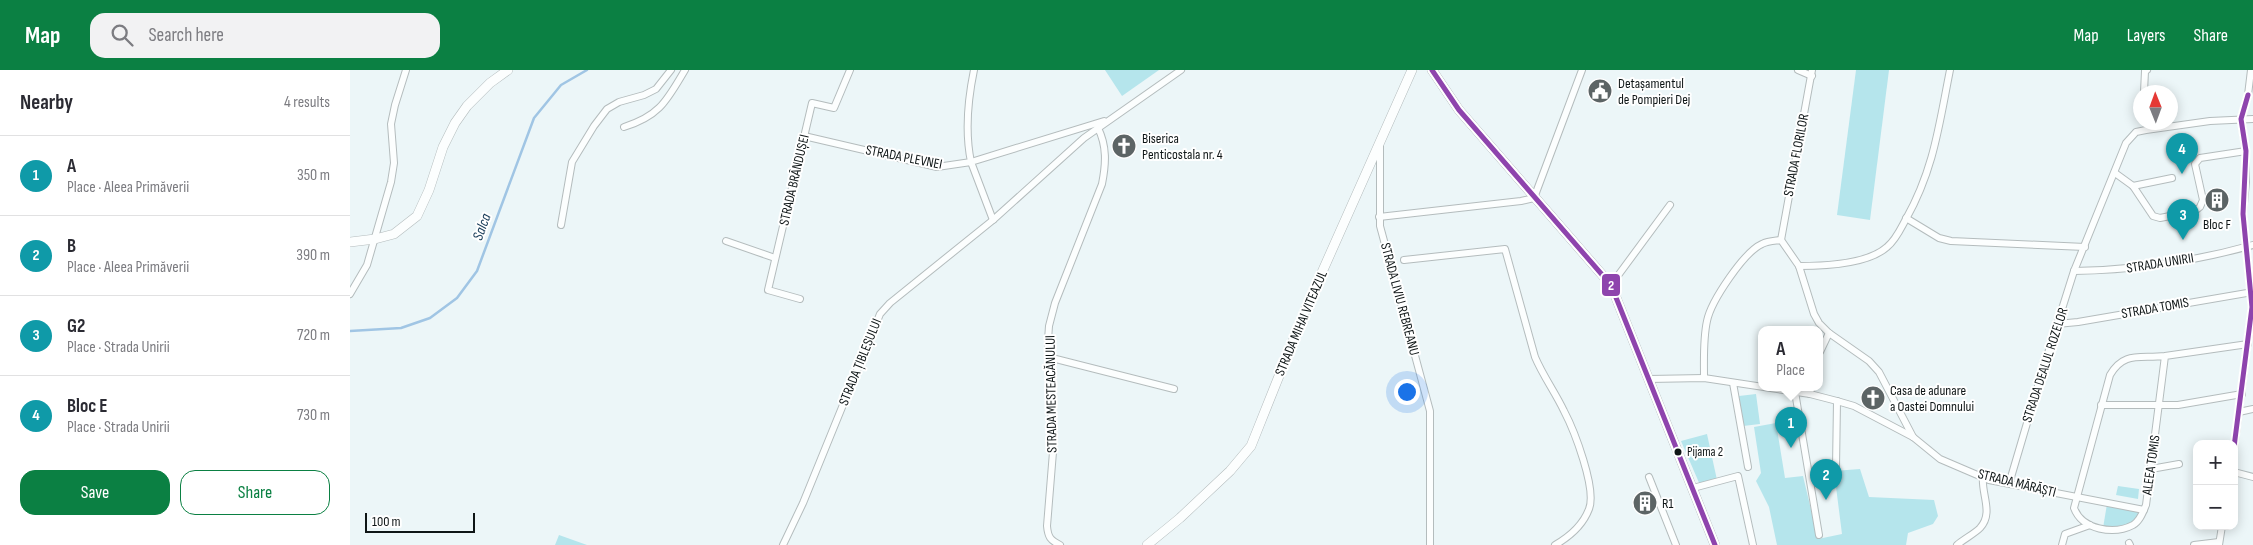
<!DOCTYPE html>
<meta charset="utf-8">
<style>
body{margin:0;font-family:"Sofia Sans Condensed",sans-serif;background:#f2f2f3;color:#2b2b33}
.controls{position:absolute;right:15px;bottom:15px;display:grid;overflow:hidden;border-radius:10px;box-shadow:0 2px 12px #0003}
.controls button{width:45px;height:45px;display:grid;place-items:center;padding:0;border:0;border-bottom:1px solid #e1e1e2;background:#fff;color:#2b2b33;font:25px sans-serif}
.compass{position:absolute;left:1783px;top:15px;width:45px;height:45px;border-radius:50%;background:#fff;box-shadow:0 2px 12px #0003;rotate:359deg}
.scale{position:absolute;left:15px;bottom:12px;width:110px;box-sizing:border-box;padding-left:5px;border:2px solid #0e1516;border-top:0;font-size:14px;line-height:18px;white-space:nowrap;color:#0e1516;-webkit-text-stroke:4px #fff;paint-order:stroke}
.you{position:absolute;left:1056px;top:321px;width:18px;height:18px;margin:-12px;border:4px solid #fff;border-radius:50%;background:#1a73e8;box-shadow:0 0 0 8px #1a73e833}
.badge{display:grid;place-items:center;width:32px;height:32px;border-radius:50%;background:#0b8043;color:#fff;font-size:16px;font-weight:700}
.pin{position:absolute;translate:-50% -41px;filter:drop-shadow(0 1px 2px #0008)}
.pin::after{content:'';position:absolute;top:26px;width:18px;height:15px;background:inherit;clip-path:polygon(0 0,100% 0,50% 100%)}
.popup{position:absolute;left:1408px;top:256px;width:65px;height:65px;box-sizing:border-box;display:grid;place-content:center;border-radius:10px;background:#fff;filter:drop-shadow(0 1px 4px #0005);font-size:16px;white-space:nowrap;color:#7c7c81}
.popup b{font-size:19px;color:#2b2b33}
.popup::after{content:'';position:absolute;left:50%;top:100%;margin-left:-10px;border:10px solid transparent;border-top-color:#fff}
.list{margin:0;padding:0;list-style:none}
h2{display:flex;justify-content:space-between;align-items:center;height:65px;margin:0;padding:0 20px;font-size:21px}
h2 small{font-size:16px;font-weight:400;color:#7c7c81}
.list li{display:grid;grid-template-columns:32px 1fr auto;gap:15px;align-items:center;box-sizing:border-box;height:80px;padding:0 20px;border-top:1px solid #e1e1e2}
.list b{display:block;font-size:19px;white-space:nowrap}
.list p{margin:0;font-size:16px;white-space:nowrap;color:#7c7c81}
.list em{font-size:16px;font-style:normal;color:#7c7c81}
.actions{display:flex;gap:10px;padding:15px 20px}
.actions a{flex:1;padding:11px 0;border:1px solid #0b8043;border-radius:15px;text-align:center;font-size:18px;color:#0b8043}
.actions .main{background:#0b8043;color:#fff}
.icon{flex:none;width:28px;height:28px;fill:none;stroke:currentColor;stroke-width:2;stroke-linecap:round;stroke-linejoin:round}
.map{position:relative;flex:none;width:1903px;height:475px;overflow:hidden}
header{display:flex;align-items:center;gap:30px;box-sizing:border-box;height:70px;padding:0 25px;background:#0b8043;color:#fff}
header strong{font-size:24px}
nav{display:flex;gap:28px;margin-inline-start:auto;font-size:18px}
.search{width:350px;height:45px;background:#f2f2f3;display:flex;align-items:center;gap:12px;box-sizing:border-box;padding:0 18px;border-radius:15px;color:#7c7c81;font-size:19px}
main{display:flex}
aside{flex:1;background:#fff}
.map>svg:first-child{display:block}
</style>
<header>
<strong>Map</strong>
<div class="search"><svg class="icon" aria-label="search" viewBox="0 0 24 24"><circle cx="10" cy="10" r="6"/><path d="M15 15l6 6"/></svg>Search here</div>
<nav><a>Map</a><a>Layers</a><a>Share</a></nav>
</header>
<main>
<aside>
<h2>Nearby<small>4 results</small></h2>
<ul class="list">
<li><span class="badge" style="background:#0f9aa8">1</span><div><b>A</b><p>Place · Aleea Primăverii</p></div><em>350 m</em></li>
<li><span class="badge" style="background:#0f9aa8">2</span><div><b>B</b><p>Place · Aleea Primăverii</p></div><em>390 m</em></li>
<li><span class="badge" style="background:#0f9aa8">3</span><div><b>G2</b><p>Place · Strada Unirii</p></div><em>720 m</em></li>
<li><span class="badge" style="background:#0f9aa8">4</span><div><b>Bloc E</b><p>Place · Strada Unirii</p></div><em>730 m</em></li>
</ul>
<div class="actions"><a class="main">Save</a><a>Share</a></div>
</aside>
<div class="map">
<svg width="1903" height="475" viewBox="0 0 1903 475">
<rect width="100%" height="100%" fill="#ecf6f8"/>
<g fill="#b5e5ec">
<path d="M755 0H809L772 26Z"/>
<path d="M1506 0H1539L1520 150 1487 145Z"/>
<path d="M1406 324 1410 354 1393 356 1389 326Z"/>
<path d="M1426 353 1435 408 1453 406 1468 469 1492 464 1484 401 1510 399 1519 427 1584 430 1588 446 1583 454 1558 463 1556 475H1427L1419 437 1406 411 1411 403 1404 357Z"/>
<path d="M1357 364 1367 410 1350 415 1331 371Z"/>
<path d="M1768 416 1789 419 1788 429 1766 425Z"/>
<path d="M1757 434 1792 440 1783 454 1768 458H1753Z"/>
<path d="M209 465 237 475H205Z"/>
</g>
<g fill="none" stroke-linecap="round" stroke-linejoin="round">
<path stroke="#a0c5e4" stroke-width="2.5" d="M0 261 51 258 80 248 107 228 127 201 184 48 211 15 237 0"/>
<defs>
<g id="street">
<path d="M1448 0 1462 6"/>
<path d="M1794 22 1795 1 1797 0"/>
<path d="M274 57C310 46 317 30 335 0"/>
<path d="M454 66 587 97 621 92C615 63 618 29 624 0"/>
<path d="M1030 74V156L1080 341V475"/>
<path d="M1765 103 1783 116 1803 146 1810 148 1845 141 1850 137 1853 130 1845 94 1850 88 1896 81"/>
<path d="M1783 116 1822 108"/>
<path d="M1029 147 1171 131 1184 128 1232 0"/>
<path d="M1556 148 1589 168 1601 171 1735 177"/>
<path d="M643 150 621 92 754 51"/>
<path d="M211 155 222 92 244 56 257 39 269 32 294 25 306 19 321 0"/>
<path d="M1431 170 1449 196 1464 244 1469 253 1479 263 1519 291 1529 302 1563 367"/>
<path d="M1431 170 1462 0"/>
<path d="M376 171 425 188"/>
<path d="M1054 190 1155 179 1185 287C1193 306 1205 322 1214 341 1224 360 1247 419 1239 439 1233 455 1219 467 1205 475"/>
<path d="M1449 196C1474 196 1518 194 1537 177 1546 170 1551 158 1556 149 1584 99 1589 55 1600 0"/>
<path d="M1724 201C1784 200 1846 191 1903 175"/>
<path d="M1261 215 1320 135"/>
<path d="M0 224 17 195 41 112 44 93 41 54 45 35 56 0"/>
<path d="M450 229 418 220 462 33 484 38 500 0"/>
<path d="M1707 254 1728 252 1903 222"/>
<path d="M1470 282 1479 263"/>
<path d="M1815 286C1790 289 1774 281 1760 305L1724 438C1732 460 1764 465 1783 455 1790 451 1793 442 1796 435L1815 286 1898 274"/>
<path d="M698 287 824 319"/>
<path d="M1354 308C1354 289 1353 269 1357 251 1361 231 1394 182 1412 174 1418 171 1424 171 1431 170"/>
<path d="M1299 309 1354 308 1460 324 1487 331 1504 336 1563 367 1590 389 1639 410 1794 440"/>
<path d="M1383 313 1398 397"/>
<path d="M1445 322 1469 465"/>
<path d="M1460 324 1461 317"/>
<path d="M1751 335H1828L1892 324"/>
<path d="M1889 342 1903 339"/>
<path d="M1884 379 1902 237 1893 144 1896 112V81L1891 49 1898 25 1901 0"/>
<path d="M1486 398 1487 331"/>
<path d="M1801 399 1829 394"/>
<path d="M1884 402 1903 407"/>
<path d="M1299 407 1326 475"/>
<path d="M1659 414 1693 299 1724 201 1776 73 1786 62 1796 60 1860 51 1903 49"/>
<path d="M1343 418 1388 406 1403 475"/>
<path d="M1779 473 1780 475"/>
<path d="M433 475 453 433 530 244 540 233 643 150 734 68 831 0"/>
<path d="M710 475C700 470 698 467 697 456L703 382 698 270 699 256 705 233 752 114C756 94 757 76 748 58"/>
<path d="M1607 475C1614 469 1624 464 1630 458 1644 443 1631 424 1633 407"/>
<path d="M1712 475 1715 464 1740 455"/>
<path d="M1844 475 1869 472"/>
<path d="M1869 475 1872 456"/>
</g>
<g id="secondary">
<path d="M1082 0 1109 40 1261 215 1365 475"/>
<path d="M0 172 25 169 44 164 67 146 79 120 93 77 105 53 117 36 140 13 158 0"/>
<path d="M797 475 830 448 880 401 901 376 957 236 1062 0"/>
</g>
</defs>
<use href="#street" stroke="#b4bcbd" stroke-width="8"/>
<use href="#secondary" stroke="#b4bcbd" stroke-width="10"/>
<use href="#street" stroke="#fcfefe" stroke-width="6"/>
<use href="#secondary" stroke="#fcfefe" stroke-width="9"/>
<defs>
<g id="bus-1">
<path d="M1082 0 1109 40 1261 215 1365 475"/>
<path d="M1884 377 1902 237 1893 144 1896 81 1891 49 1898 25"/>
</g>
</defs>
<use href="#bus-1" stroke="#fff" stroke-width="9"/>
<use href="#bus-1" stroke="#8e44ad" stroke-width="5"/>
</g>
<defs>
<symbol id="civic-disc" viewBox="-11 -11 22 22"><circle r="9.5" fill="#5c6465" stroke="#fff"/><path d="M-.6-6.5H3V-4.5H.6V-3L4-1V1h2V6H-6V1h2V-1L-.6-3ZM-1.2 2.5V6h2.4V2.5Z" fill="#fff"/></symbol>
<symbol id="church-disc" viewBox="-11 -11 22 22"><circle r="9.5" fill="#5c6465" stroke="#fff"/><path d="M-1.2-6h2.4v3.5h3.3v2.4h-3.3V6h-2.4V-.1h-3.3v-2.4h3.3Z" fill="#fff"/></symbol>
<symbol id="building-disc" viewBox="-11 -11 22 22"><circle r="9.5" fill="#5c6465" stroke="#fff"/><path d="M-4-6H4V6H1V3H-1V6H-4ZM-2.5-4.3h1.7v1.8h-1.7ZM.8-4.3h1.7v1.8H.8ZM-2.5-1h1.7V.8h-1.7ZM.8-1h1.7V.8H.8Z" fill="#fff"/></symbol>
</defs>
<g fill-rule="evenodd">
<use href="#civic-disc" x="1236" y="7" width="28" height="28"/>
<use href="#church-disc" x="760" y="62" width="28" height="28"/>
<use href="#building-disc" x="1853" y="116" width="28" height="28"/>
<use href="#church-disc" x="1509" y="314" width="28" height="28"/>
<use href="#building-disc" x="1281" y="419" width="28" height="28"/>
</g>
<circle fill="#0e1516" stroke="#fff" stroke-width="2" cx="1328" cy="382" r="4.5"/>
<g text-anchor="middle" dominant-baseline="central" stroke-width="4" stroke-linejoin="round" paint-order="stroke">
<g font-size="13" fill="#0e1516" stroke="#fff" text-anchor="start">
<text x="1337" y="382">Pijama 2</text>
</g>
<g font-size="14" fill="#0e1516" stroke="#fff" text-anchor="start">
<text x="1268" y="13">Detașamentul<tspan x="1268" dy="16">de Pompieri Dej</tspan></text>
<text x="792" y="68">Biserica<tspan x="792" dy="16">Penticostala nr. 4</tspan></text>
<text x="1867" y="154" text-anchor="middle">Bloc F</text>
<text x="1540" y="320">Casa de adunare<tspan x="1540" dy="16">a Oastei Domnului</tspan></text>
<text x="1312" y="433">R1</text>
</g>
<g font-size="14" fill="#0e1516" stroke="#fff">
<text transform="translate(1446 85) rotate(-79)">STRADA FLORILOR</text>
<text transform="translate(554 87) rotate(11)">STRADA PLEVNEI</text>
<text transform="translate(444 110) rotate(-77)">STRADA BRÂNDUȘEI</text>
<text transform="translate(1810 193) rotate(-9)">STRADA UNIRII</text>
<text transform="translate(1050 229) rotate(75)">STRADA LIVIU REBREANU</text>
<text transform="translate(1805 238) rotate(-10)">STRADA TOMIS</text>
<text transform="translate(951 253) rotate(-67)">STRADA MIHAI VITEAZUL</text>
<text transform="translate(510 292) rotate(-68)">STRADA ȚIBLEȘULUI</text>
<text transform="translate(1695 295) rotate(-72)">STRADA DEALUL ROZELOR</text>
<text transform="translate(701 324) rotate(-91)">STRADA MESTEACĂNULUI</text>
<text transform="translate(1801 395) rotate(-82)">ALEEA TOMIS</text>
<text transform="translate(1667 413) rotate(14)">STRADA MĂRĂȘTI</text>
</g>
<g font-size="15" font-style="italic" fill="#143956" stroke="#fff">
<text transform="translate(132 157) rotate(-70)">Salca</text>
</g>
</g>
<rect stroke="#fff" stroke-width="2" x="1251" y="203" width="20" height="24" rx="5" fill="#8e44ad"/>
<g font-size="14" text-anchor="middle" font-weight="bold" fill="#fff">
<text x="1261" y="220">2</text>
</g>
</svg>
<div class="controls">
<button>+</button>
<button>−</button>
</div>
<svg class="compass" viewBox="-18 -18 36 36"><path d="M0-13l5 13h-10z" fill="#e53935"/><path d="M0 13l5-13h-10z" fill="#7c7c81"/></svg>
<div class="scale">100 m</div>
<div class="you"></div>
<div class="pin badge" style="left:1441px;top:378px;background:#0f9aa8">1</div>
<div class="popup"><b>A</b>Place</div>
<div class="pin badge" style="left:1476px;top:430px;background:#0f9aa8">2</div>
<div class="pin badge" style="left:1833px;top:170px;background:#0f9aa8">3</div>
<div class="pin badge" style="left:1832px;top:104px;background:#0f9aa8">4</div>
</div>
</main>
